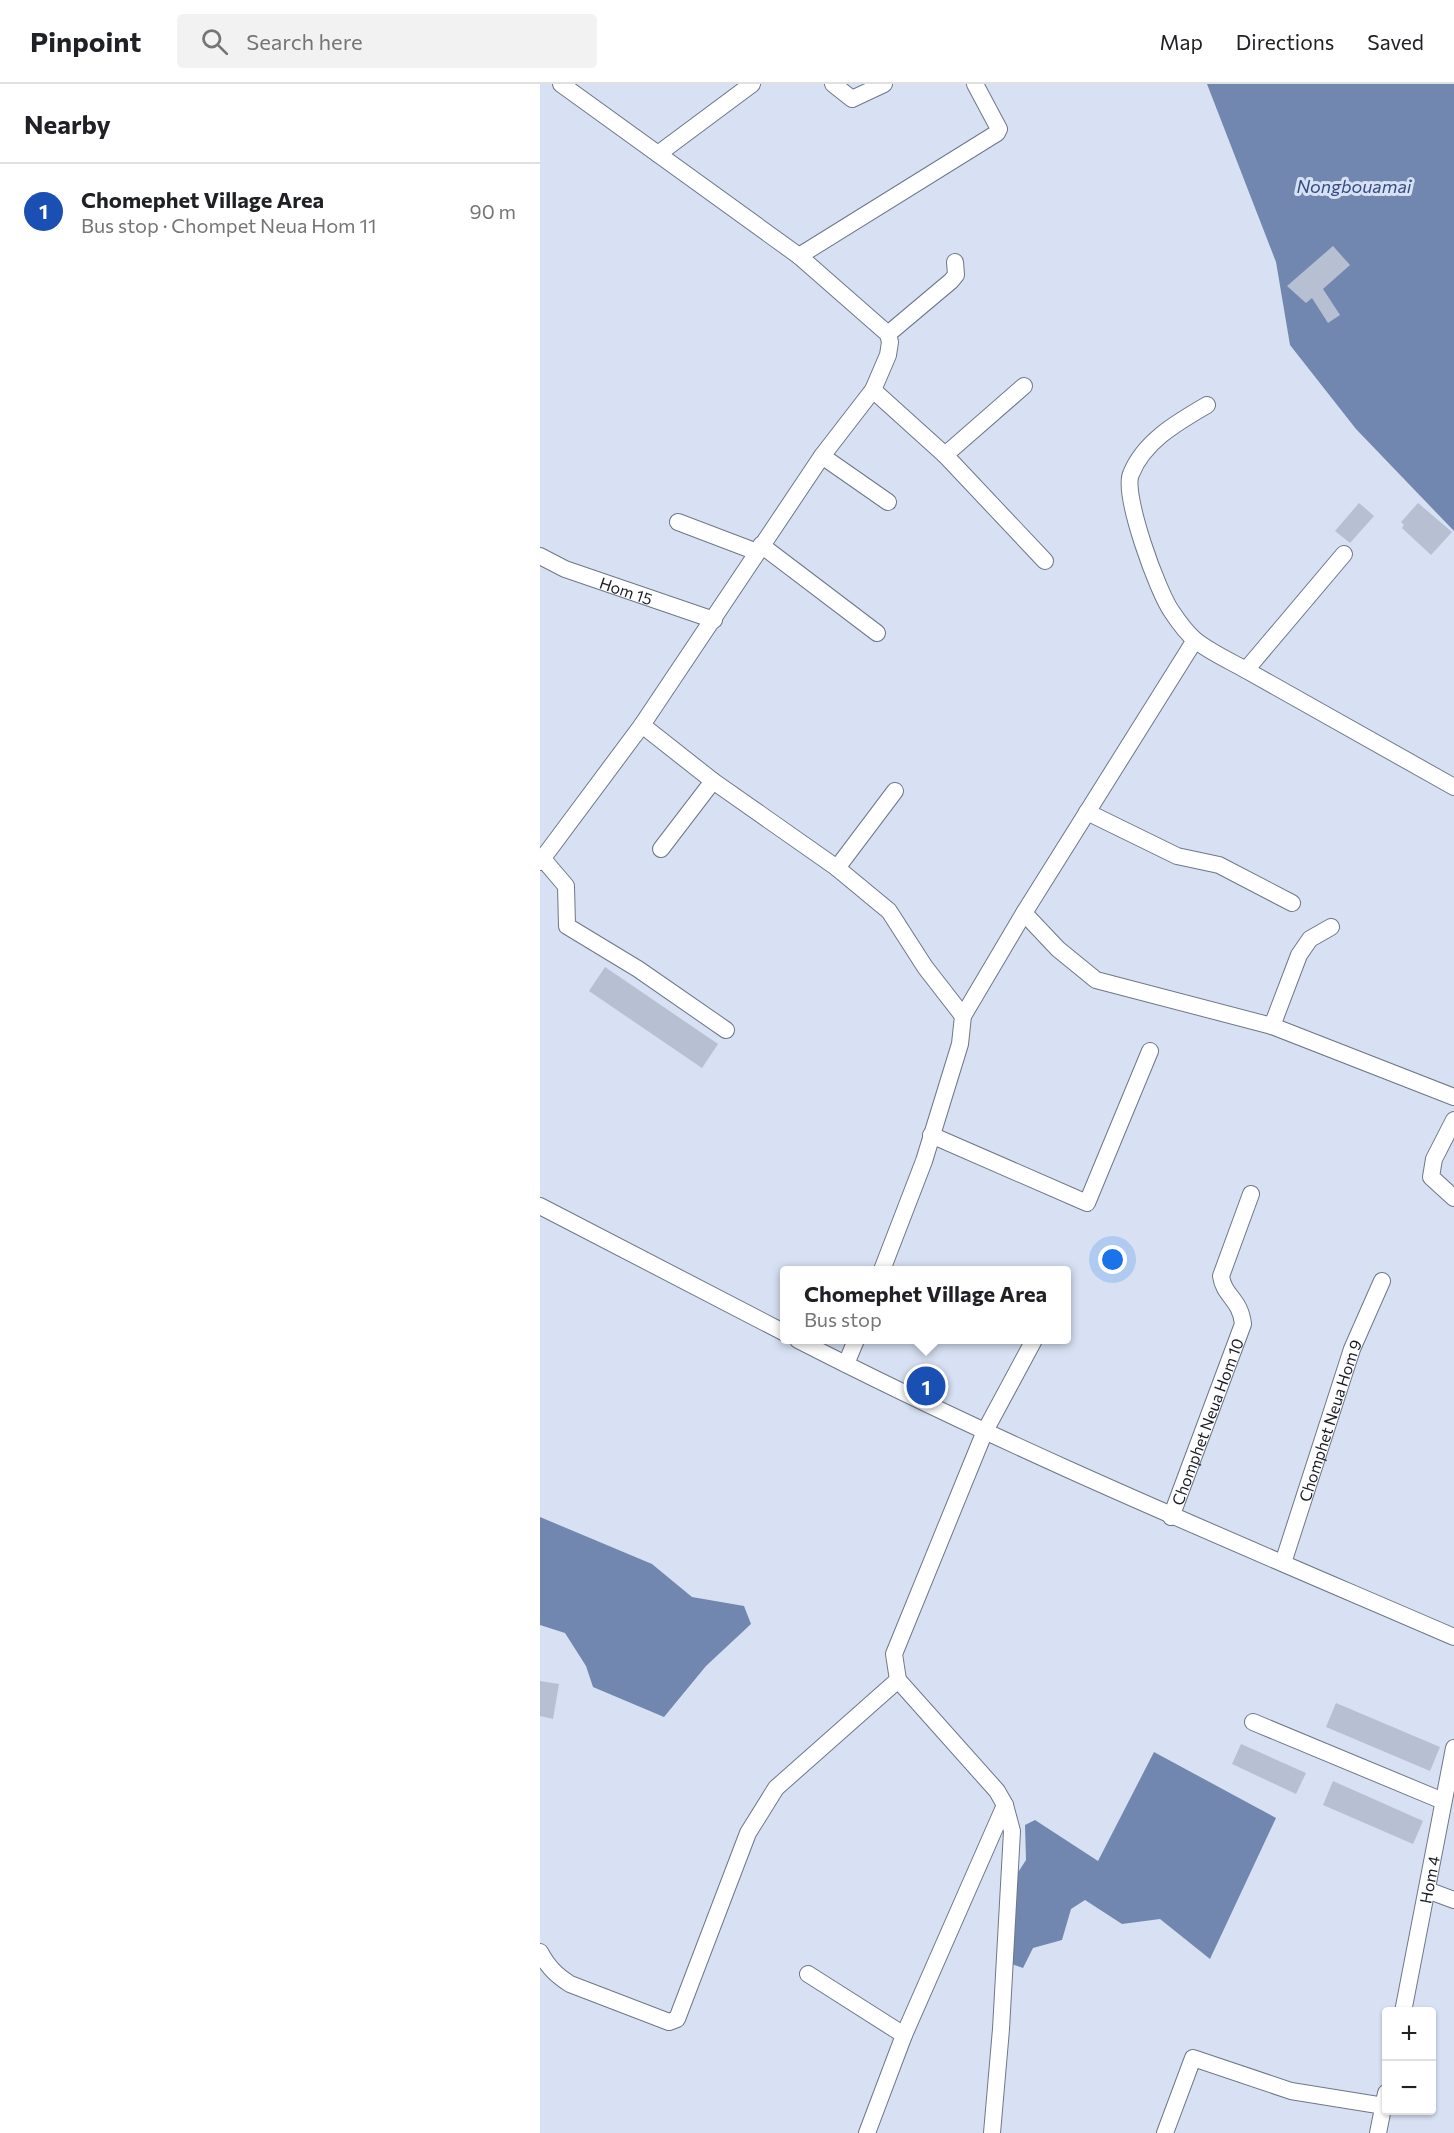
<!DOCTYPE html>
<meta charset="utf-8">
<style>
body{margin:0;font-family:Commissioner,sans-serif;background:#f2f2f2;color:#202124}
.controls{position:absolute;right:18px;bottom:18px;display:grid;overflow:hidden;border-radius:6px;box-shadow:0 2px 4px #0004}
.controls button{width:54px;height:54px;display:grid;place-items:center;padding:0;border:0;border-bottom:2px solid #e0e0e0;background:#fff;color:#202124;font:30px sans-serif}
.you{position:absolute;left:573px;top:1176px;width:21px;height:21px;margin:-15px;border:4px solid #fff;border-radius:50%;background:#1a73e8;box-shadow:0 0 0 9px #1a73e833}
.badge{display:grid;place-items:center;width:39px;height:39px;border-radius:50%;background:#ea580c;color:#fff;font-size:20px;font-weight:700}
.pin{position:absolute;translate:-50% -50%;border:3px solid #fff;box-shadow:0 2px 6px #0006}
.popup{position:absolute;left:240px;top:1182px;width:291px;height:78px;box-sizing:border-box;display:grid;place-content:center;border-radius:6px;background:#fff;filter:drop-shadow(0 2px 4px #0005);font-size:20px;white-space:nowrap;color:#757577}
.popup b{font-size:22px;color:#202124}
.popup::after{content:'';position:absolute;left:50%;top:100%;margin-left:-12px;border:12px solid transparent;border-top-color:#fff}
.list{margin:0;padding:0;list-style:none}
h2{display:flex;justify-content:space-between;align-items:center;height:78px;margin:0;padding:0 24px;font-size:26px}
h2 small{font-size:20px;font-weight:400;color:#757577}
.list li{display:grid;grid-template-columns:39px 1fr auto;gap:18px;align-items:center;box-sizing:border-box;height:96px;padding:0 24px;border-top:2px solid #e0e0e0}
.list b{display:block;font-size:22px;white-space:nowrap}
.list p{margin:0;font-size:20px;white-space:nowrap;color:#757577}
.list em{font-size:20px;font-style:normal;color:#757577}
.icon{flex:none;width:33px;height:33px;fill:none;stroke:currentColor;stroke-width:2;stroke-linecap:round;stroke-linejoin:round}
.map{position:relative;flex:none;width:914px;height:2049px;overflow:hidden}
header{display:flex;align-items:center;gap:36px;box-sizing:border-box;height:84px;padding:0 30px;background:#fff;border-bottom:2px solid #e0e0e0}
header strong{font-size:28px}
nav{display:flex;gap:33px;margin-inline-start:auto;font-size:21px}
.search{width:420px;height:54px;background:#f2f2f2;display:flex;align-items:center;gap:15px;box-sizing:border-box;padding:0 21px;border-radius:6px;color:#757577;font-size:22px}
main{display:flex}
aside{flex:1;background:#fff}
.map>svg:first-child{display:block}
</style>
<header>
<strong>Pinpoint</strong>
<div class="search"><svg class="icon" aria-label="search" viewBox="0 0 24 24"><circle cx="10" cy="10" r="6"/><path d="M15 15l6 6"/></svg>Search here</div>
<nav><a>Map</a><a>Directions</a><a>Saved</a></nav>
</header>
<main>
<aside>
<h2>Nearby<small></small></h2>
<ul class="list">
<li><span class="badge" style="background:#1a4fb4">1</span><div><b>Chomephet Village Area</b><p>Bus stop · Chompet Neua Hom 11</p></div><em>90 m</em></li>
</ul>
</aside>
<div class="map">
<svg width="914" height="2049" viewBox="0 0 914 2049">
<rect width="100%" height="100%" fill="#d7e1f3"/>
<g fill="#7287af">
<path d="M667 0H914V447L816 345 750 261 736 178Z"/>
<path d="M0 1433 112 1480 152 1513 204 1522 211 1540 166 1582 124 1633 53 1603 46 1582 25 1549 0 1541Z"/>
<path d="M614 1668 736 1734 670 1875 620 1835 582 1840 545 1816 531 1825 522 1856 493 1864 483 1884 463 1877 473 1796 486 1776 485 1741 495 1736 558 1777Z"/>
</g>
<g fill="#b7c0d2">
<path d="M793 162 810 181 783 205 800 231 788 239 772 214 766 219 747 202Z"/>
<path d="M819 419 834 432 810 459 795 447Z"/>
<path d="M878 419 912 448 891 471 862 444 864 441 861 438Z"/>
<path d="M65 883 178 960 162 984 49 907Z"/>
<path d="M0 1597 19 1600 13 1635 0 1632Z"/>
<path d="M796 1619 900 1663 890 1687 786 1643Z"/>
<path d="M701 1660 766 1689 756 1710 692 1680Z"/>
<path d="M793 1697 883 1737 873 1760 783 1721Z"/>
</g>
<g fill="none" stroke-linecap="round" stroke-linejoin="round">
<defs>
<g id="minor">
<path d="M293 0 312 15 344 0"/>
<path d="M118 70 212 0"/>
<path d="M259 172 457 49 459 45 435 0"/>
<path d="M348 250 411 197 416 191 415 178"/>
<path d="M333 306 405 371 505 477"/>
<path d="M667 321C638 338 604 357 591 390 582 410 618 509 632 528 638 537 647 549 655 556 670 568 690 577 706 586L804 470"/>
<path d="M405 371 484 302"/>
<path d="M282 372 348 418"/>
<path d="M138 438 217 468"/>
<path d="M221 461 337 549"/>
<path id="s1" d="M0 472 25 485 174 536"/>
<path d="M706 586 914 703"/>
<path d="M102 641 173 697 297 784 355 707"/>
<path d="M547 728 637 772 679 781 752 819"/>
<path d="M121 765 173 697"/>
<path d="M3 775 26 802 27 842 98 885 186 946"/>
<path d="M0 778 102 641 282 372 333 306 348 271 350 258 348 250 259 172 21 0"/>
<path d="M297 784 349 827 385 883 423 932"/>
<path d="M484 829 518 865 556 896 732 942 914 1013"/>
<path d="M732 942 759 871 770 855 791 843"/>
<path d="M914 1036 894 1075 891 1093 914 1114"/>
<path d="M391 1051 547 1119 610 967"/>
<path d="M0 1122 245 1249"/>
<path d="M342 1186 384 1077 420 960 423 932 484 829 655 556"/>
<path d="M258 1256C472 1366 694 1458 914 1553"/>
<path d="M306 1280 316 1256"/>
<path id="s2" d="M631 1433 703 1240C700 1214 684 1213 681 1192L711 1110"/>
<path id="s3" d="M743 1479 812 1265 842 1197"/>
<path d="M358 1596 457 1707 465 1721 472 1747 461 1945 452 2049"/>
<path d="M713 1638 903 1717"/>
<path d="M887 1806 914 1816"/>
<path d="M0 1868C8 1883 16 1891 30 1900L129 1938 137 1935 208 1749 236 1704 358 1596 354 1570 445 1347 494 1256"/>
<path d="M268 1890 364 1951"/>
<path id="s4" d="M863 1928 914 1664"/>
<path d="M327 2049 364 1951 465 1721"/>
<path d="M625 2049 653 1974 751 2007 844 2022"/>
<path d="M838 2049 846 2009"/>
</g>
</defs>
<use href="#minor" stroke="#6f7787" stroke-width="18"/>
<use href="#minor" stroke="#fff" stroke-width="16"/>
</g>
<g text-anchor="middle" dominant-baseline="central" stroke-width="6" stroke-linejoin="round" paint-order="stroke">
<g font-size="16" fill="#1a1d24" stroke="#d7e1f3">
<text stroke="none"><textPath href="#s1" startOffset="93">Hom 15</textPath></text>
<text stroke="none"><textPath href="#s2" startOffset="102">Chomphet Neua Hom 10</textPath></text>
<text stroke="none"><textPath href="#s3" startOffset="150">Chomphet Neua Hom 9</textPath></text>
<text stroke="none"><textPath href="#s4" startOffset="135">Hom 4</textPath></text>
</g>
<g font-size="18" font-style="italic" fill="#334d83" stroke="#d7e1f3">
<text x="814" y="102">Nongbouamai</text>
</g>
</g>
</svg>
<div class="controls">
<button>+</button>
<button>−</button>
</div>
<div class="you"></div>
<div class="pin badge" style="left:386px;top:1302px;background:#1a4fb4">1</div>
<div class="popup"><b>Chomephet Village Area</b>Bus stop</div>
</div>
</main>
